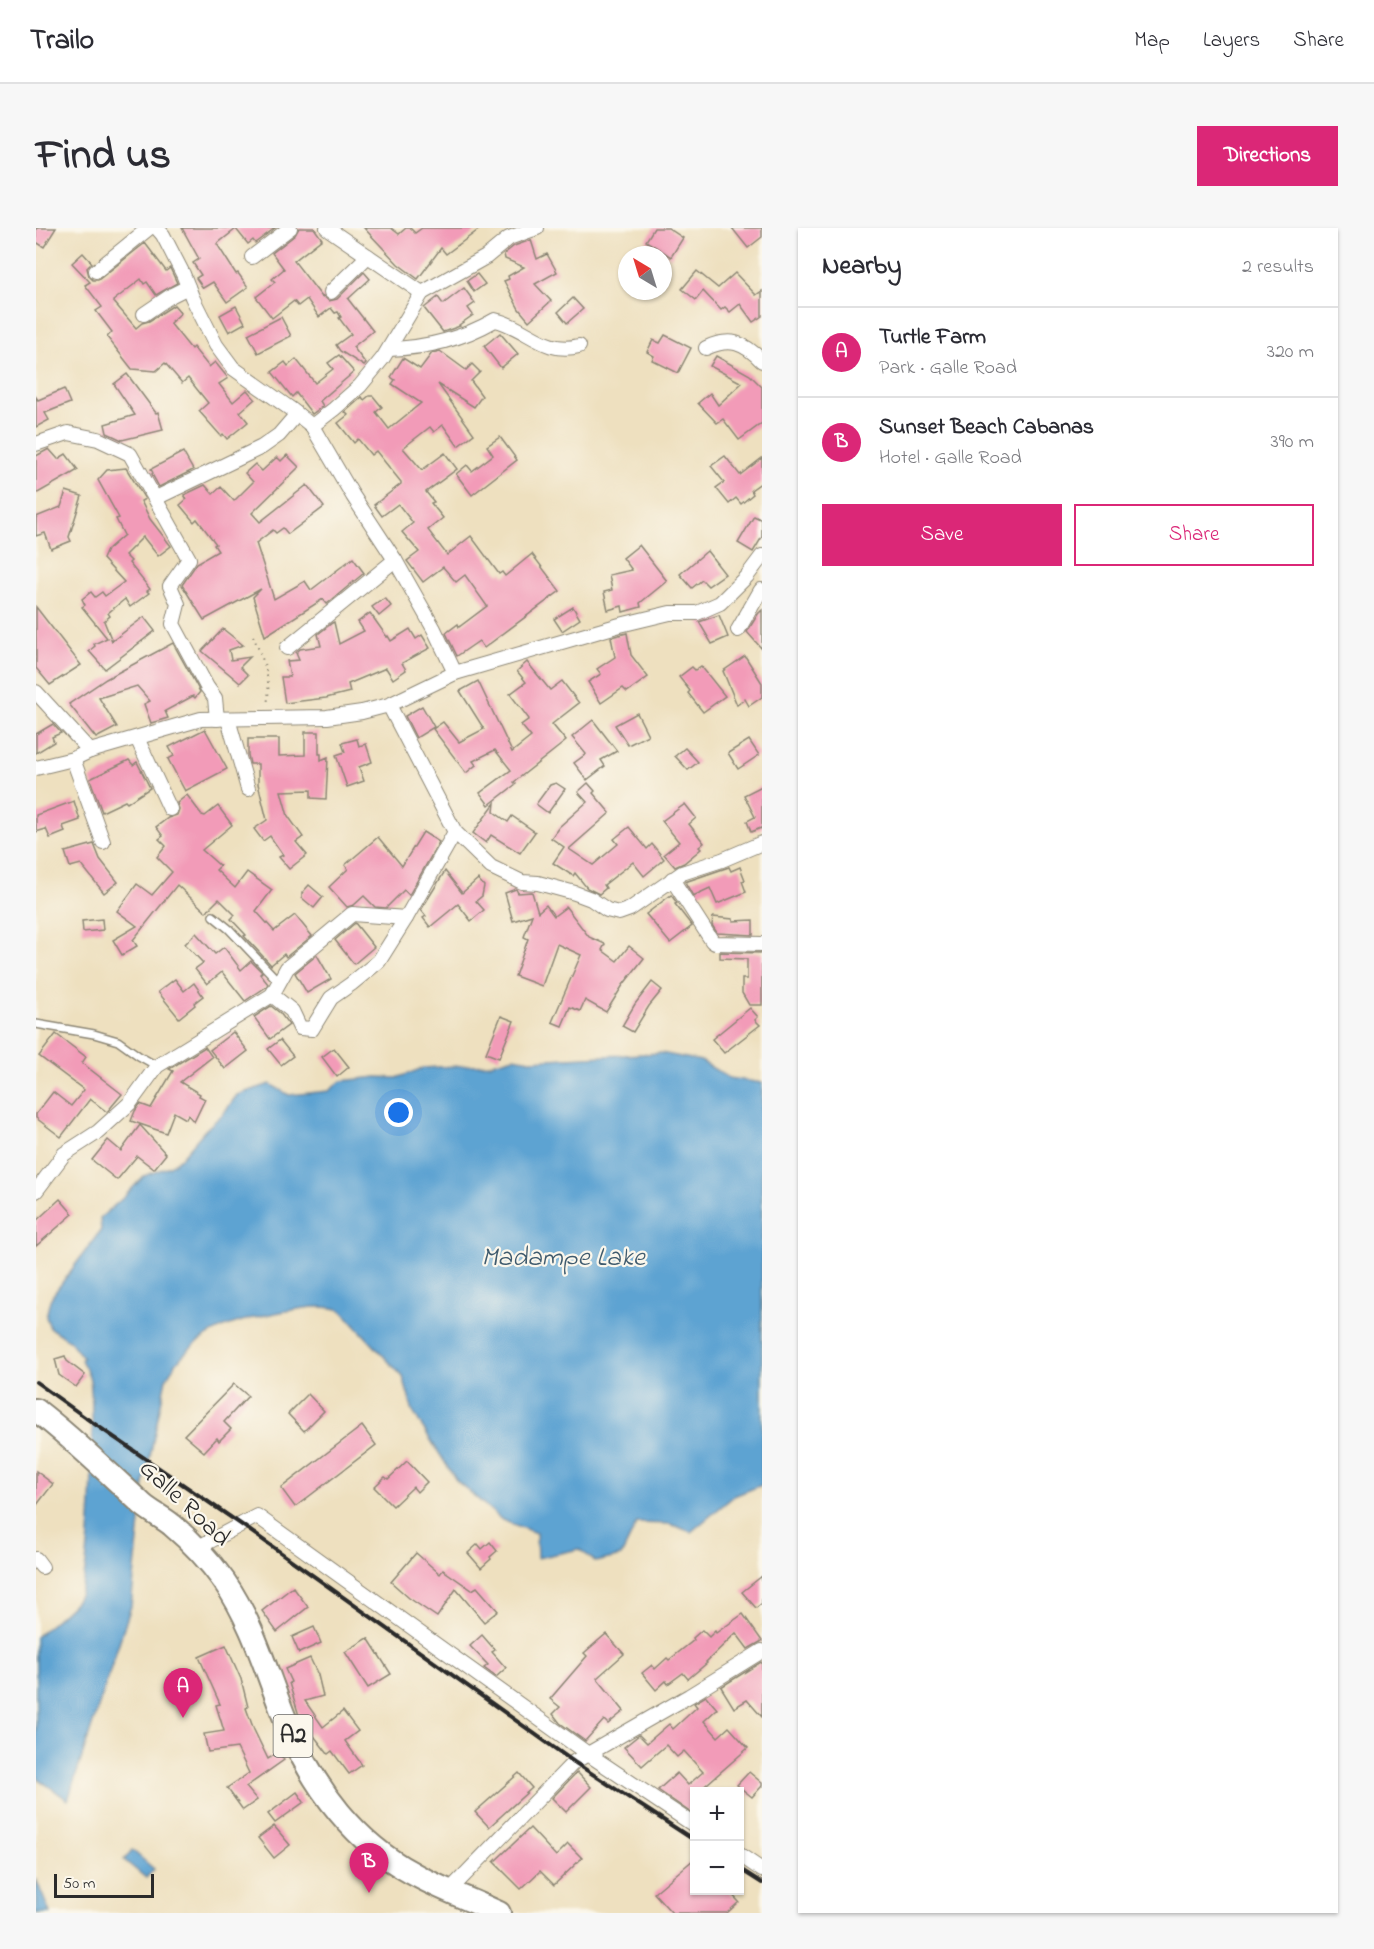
<!DOCTYPE html>
<meta charset="utf-8">
<style>
body{margin:0;font-family:"Indie Flower",sans-serif;background:#f7f7f7;color:#2b2b33}
.controls{position:absolute;right:18px;bottom:18px;display:grid;overflow:hidden;border-radius:0px;box-shadow:0 2px 4px #0004}
.controls button{width:54px;height:54px;display:grid;place-items:center;padding:0;border:0;border-bottom:2px solid #e1e1e2;background:#fff;color:#2b2b33;font:30px sans-serif}
.compass{position:absolute;left:582px;top:18px;width:54px;height:54px;border-radius:50%;background:#fff;box-shadow:0 2px 4px #0004;rotate:322deg}
.scale{position:absolute;left:18px;bottom:15px;width:100px;box-sizing:border-box;padding-left:6px;border:3px solid #2b2b2b;border-top:0;font-size:16px;line-height:21px;white-space:nowrap;color:#2b2b2b;-webkit-text-stroke:4px #fbf7ec;paint-order:stroke}
.you{position:absolute;left:363px;top:885px;width:21px;height:21px;margin:-15px;border:4px solid #fff;border-radius:50%;background:#1a73e8;box-shadow:0 0 0 9px #1a73e833}
.badge{display:grid;place-items:center;width:39px;height:39px;border-radius:50%;background:#db2777;color:#fff;font-size:20px;font-weight:700}
.pin{position:absolute;translate:-50% -50px;filter:drop-shadow(0 2px 3px #0008)}
.pin::after{content:'';position:absolute;top:32px;width:21px;height:18px;background:inherit;clip-path:polygon(0 0,100% 0,50% 100%)}
.list{margin:0;padding:0;list-style:none}
h2{display:flex;justify-content:space-between;align-items:center;height:78px;margin:0;padding:0 24px;font-size:26px}
h2 small{font-size:20px;font-weight:400;color:#7c7c81}
.list li{display:grid;grid-template-columns:39px 1fr auto;gap:18px;align-items:center;box-sizing:border-box;height:90px;padding:0 24px;border-top:2px solid #e1e1e2}
.list b{display:block;font-size:22px;white-space:nowrap}
.list p{margin:0;font-size:20px;white-space:nowrap;color:#7c7c81}
.list em{font-size:20px;font-style:normal;color:#7c7c81}
.actions{display:flex;gap:12px;padding:18px 24px}
.actions a{flex:1;padding:14px 0;border:2px solid #db2777;border-radius:0px;text-align:center;font-size:21px;color:#db2777}
.actions .main{background:#db2777;color:#fff}
.map{position:relative;flex:none;width:726px;height:1685px;overflow:hidden;border-radius:0px}
header{display:flex;align-items:center;gap:36px;box-sizing:border-box;height:84px;padding:0 30px;background:#fff;border-bottom:2px solid #e1e1e2}
header strong{font-size:28px}
nav{display:flex;gap:33px;margin-inline-start:auto;font-size:21px}
.intro{display:flex;align-items:center;justify-content:space-between;box-sizing:border-box;height:144px;padding:0 36px}
h1{margin:0;font-size:42px}
.button{padding:15px 27px;border-radius:0px;background:#db2777;color:#fff;font-size:21px;font-weight:700}
main{display:flex;gap:36px;padding:0 36px}
aside{flex:1;background:#fff;border-radius:0px;box-shadow:0 2px 4px #0004}
.map>svg:first-child{display:block}
</style>
<header>
<strong>Trailo</strong>
<nav><a>Map</a><a>Layers</a><a>Share</a></nav>
</header>
<div class="intro"><h1>Find us</h1><a class="button">Directions</a></div>
<main>
<div class="map">
<svg width="726" height="1685" viewBox="0 0 726 1685">
<rect width="100%" height="100%" fill="#fbf7ec"/>
<filter id="ink" filterUnits="userSpaceOnUse"><feTurbulence type="fractalNoise" baseFrequency=".0167" numOctaves="2"/><feDisplacementMap in="SourceGraphic" scale="12" xChannelSelector="R" yChannelSelector="G"/><feConvolveMatrix kernelMatrix="1 2 1 2 8 2 1 2 1" color-interpolation-filters="sRGB"/></filter>
<filter id="wash" filterUnits="userSpaceOnUse"><feTurbulence type="fractalNoise" baseFrequency=".008" numOctaves="4" result="noise"/><feDisplacementMap in="SourceGraphic" scale="24" xChannelSelector="R" yChannelSelector="G"/><feGaussianBlur stdDeviation="1.35" result="paint"/><feColorMatrix in="noise" values="0 0 0 0 0 0 0 0 0 0 0 0 0 0 0 0 0 1.4 0 .05"/><feComposite in="paint" operator="in"/></filter>
<g filter="url(#wash)">
<rect width="100%" height="100%" fill="#eee0bf"/>
<g fill="#5da3d2" stroke="#44677e" stroke-width="1.5">
<path d="M625 825 665 833 693 850 726 855V1257L698 1268 655 1304 634 1296 601 1295 585 1328 560 1334 543 1321 501 1330 500 1305 466 1292 420 1252 377 1184 367 1149 305 1082C287 1076 268 1080 250 1083 200 1092 156 1103 130 1151L108 1257 95 1378 32 1572 0 1549V1409C9 1400 35 1380 41 1371 57 1345 59 1187 54 1152 53 1145 48 1138 45 1132L47 1130 34 1113 14 1100 10 1089 14 1072 17 1067 65 1002 64 990 88 969 108 948 134 938 145 930 169 902 187 886 201 867 234 856 253 867 293 863 305 853 341 849 361 850 387 840 453 836 478 829 494 832Z"/>
<path d="M96 1622 118 1641 110 1650 88 1632Z"/>
<path d="M0 1651 14 1685H0Z"/>
</g>
<g id="blocks">
<g fill="#f29bb8">
<path d="M0 0H20L8 19 0 14Z"/>
<path d="M146 0H239L219 15 217 12 212 16 200 1 181 16 200 46 202 45 212 59 191 74 177 54 167 60 160 50 165 47 157 35 163 31Z"/>
<path d="M263 0H278L286 11 258 33 286 69 287 68 293 73 301 71 328 44 334 51 312 71 337 103 317 119 330 136 328 138 304 123 300 117 315 106 303 90 305 89 302 84 299 85 295 80 283 89 271 71 262 78 258 73 236 90 220 69 239 54 236 51 248 41 236 25 259 7Z"/>
<path d="M328 0H355L363 6 370 0H374L379 5 386 0H445L410 26 405 20 382 51 362 36Z"/>
<path d="M618 0H632L647 10 635 29 610 13Z"/>
<path d="M696 0H726V9L712 20Z"/>
<path d="M495 12 501 31 511 26 521 44 499 56 515 73 493 93 483 81 468 53 473 51 472 48 488 39 469 31 468 26 478 18Z"/>
<path d="M109 15 130 43 134 40 141 55 120 67 111 54 108 56 105 51 77 73 100 100 106 95 113 93 138 77 145 85 134 95 155 121 157 119 173 139 179 134 192 150 183 156 197 174 211 162 219 171 204 184 212 194 191 211 187 206 185 208 163 183 172 175 152 150 146 155 129 135 120 143 96 141 71 109 76 104 60 83 66 79 49 57 54 54 36 35 47 25 56 35 51 40 53 48 57 52H62Z"/>
<path d="M661 43 682 60 699 45 720 67 726 63V88L717 94 704 76 694 84 689 79 685 82 667 63 660 72 646 61Z"/>
<path d="M441 46 449 56 438 64 431 53Z"/>
<path d="M428 60 439 75 432 80 437 87 423 97 424 98 407 104 388 80 402 69 407 76Z"/>
<path d="M537 70 547 81 531 95 522 84Z"/>
<path d="M200 78 209 95 193 104 184 87Z"/>
<path d="M245 89 255 108 222 125 212 106Z"/>
<path d="M464 105 482 126 465 140 448 118Z"/>
<path d="M629 107 655 120 642 145 616 132 618 128 611 124 617 112 624 115Z"/>
<path d="M404 123 430 142 436 136 444 144 435 153 446 168 438 179 402 156 438 206 422 218 407 197 398 204 394 199 367 220 386 242 409 225 421 241 390 264 398 274 395 275 407 290 392 302 411 327 435 308 463 346 466 344 469 348 496 326 524 363 448 420 443 413 421 428 410 405 422 396 423 399 451 378 429 347 420 354 407 339 387 354 371 333 383 324 366 304 377 295 362 276 346 288 338 277 365 256V254L340 223 335 227 322 211 318 215 302 195 312 187 309 184 326 169 328 172 333 168H337L346 179 340 184 353 201 385 175 356 156 359 152 355 149 367 130 384 141 396 125Z"/>
<path d="M303 127 318 144 284 173 287 178 276 186 260 165 256 169 236 144 249 134 252 138 260 131 279 155 297 141 292 135Z"/>
<path d="M680 128 714 147 726 159V195L703 212 687 191 681 195 662 175 674 165 682 177 706 155 674 138Z"/>
<path d="M91 146 120 185 122 184 127 202 86 212 71 205 69 196 99 187 78 156Z"/>
<path d="M28 161 34 175 9 185 13 192 0 199V169L2 172Z"/>
<path d="M464 209 481 232 436 267 420 246 431 237 436 243 457 227 451 218Z"/>
<path d="M13 221 22 231 30 226 42 242 0 266V228Z"/>
<path d="M147 224 157 242 123 259 116 246 117 245 115 241Z"/>
<path d="M251 227 263 239 216 285 224 294 271 257 288 279 252 306 247 300 240 305 237 302 220 315 238 371 269 353 275 362 317 330 328 345 291 376 287 371 229 408 217 369 225 361 168 392 146 357 161 335 182 323 178 317 180 316 161 291 158 294 144 277 151 271 148 267 169 257 177 266 185 259 198 273 217 254 209 245 219 236 226 243 241 229 245 233Z"/>
<path d="M689 228 704 247 726 230V254L715 262 717 266 705 276 700 270 693 276 680 260 688 254 675 238Z"/>
<path d="M90 240 109 271 105 273 114 291 135 318 122 328 107 309 89 327 95 333 93 335 114 361 111 363 113 365 94 379 89 371 72 385 74 388 68 393 76 413 108 389 119 403 69 441 53 423 59 418 58 416 71 410 46 379 49 377 46 371 55 364 59 369 66 364 69 368 88 354 67 331 71 322 88 307 80 291 83 290 62 252 71 242Z"/>
<path d="M30 263 46 268 33 309 35 313 15 321 9 305 0 308V289L25 279Z"/>
<path d="M718 288 726 292V309L717 324 702 315Z"/>
<path d="M603 317 631 353 604 375 605 379 587 384 586 378 572 382 568 364 576 362 573 347 596 342 587 330Z"/>
<path d="M671 323 689 346 672 358 666 352 656 360 644 346Z"/>
<path d="M349 370 355 378 343 388 336 379Z"/>
<path d="M0 379 45 437 14 457 0 440Z"/>
<path d="M537 379 544 391 526 403 518 391Z"/>
<path d="M726 382V421L711 404 722 386Z"/>
<path d="M334 385 351 409 352 408 355 413 374 401 380 411 386 407 394 420 366 435 370 442 357 451 350 440 312 456 314 464 290 470 249 475 245 449H254L251 433 263 432 260 425 264 421 285 418 282 406 296 395 298 394 303 416 328 403 322 394Z"/>
<path d="M683 387 692 409 676 416 663 394Z"/>
<path d="M187 401 207 417 193 422 195 432 214 429 204 439 212 447 204 455 166 423Z"/>
<path d="M591 405 595 427 612 449 591 464 587 460 565 475 552 454 565 446 561 441 579 429 575 409Z"/>
<path d="M137 415 164 464 159 470 157 468 129 483 132 490 115 495 108 476 114 473 101 458 63 470 81 499 60 510 33 476 70 451Z"/>
<path d="M709 428 726 455V469L713 478 709 471 701 477 687 443Z"/>
<path d="M491 434 514 462 526 453 543 475 516 496 530 513 478 554 480 556 453 577 444 565 475 542 459 522 437 533 440 537 430 545 397 501 407 494 423 514 448 501 424 463 442 453 476 524 495 509 485 497 493 491 474 466 490 454 481 443Z"/>
<path d="M665 438 689 468 667 484 652 465 654 463 643 449 656 439 659 442Z"/>
<path d="M386 478 398 499 380 510 369 488Z"/>
<path d="M601 485 612 507 592 517 579 497Z"/>
<path d="M557 492 581 523 565 532 569 538 551 552 538 535 550 526 536 509Z"/>
<path d="M17 496 25 505 16 509 18 514 0 525V506Z"/>
<path d="M169 501 191 541 149 563 132 531 138 528 133 519Z"/>
<path d="M269 504H283V526H285V532L292 529 290 571 275 570V562L245 563 252 588 267 609 260 614 271 627 253 641 243 629 247 627 234 608 227 613 218 601 231 592 222 556V536H214L212 527V511H243V528L269 527Z"/>
<path d="M321 511 323 518 330 516 336 534 323 539 328 553 311 559 300 527 309 524 306 515Z"/>
<path d="M713 512 723 527 702 541 692 525Z"/>
<path d="M649 520 662 534 652 542 639 528Z"/>
<path d="M93 532 97 537 101 534 114 560 91 575 89 573 66 584 54 551Z"/>
<path d="M520 555 529 561 512 585 500 576 514 557Z"/>
<path d="M552 555 559 563 557 565 574 585 533 621 557 637 582 616 578 611 593 599 611 621 616 616 628 631 608 648 597 634 568 657 570 660 563 666 551 660 539 645 537 648 517 635 528 619 515 610 523 599 551 574 542 564Z"/>
<path d="M726 558V602L725 600 715 604 711 593 719 589 708 567Z"/>
<path d="M151 567 166 587 169 588 182 578 196 597 166 622 184 638 180 642 199 660 211 644 236 662 220 683 238 703 259 687 276 708 250 729 248 726 235 737 208 708 210 707 195 691 199 687 183 671 170 684 141 657 97 712 101 718 86 727 77 712 101 698 81 683 101 656 116 667 136 644 121 629 130 618 123 611 127 608 120 599 132 590 141 587 143 581 141 575Z"/>
<path d="M38 573 44 592 27 598 29 604 14 610 10 601 0 604V587Z"/>
<path d="M459 575 458 584 472 594 476 588 499 604 484 625 455 607 450 615 437 605Z"/>
<path d="M649 576 660 590 653 596 668 615 663 619 665 621 648 635 639 639 628 626 643 614 626 593Z"/>
<path d="M387 604 403 614 373 667 368 662 350 680 339 679 328 668 318 677 311 679 293 659 312 641 309 637 342 609 366 638Z"/>
<path d="M58 616 64 631 82 654 68 665 45 636 34 639 29 624Z"/>
<path d="M693 639 695 643 704 639 709 652 706 653 710 664 681 676 674 660 657 668 649 654Z"/>
<path d="M409 643 426 665 442 651 448 658 446 668 440 673 448 682 435 693 422 676 394 699 387 690 390 688 385 682Z"/>
<path d="M273 657 287 669 278 680 266 670V665Z"/>
<path d="M480 661 482 665 496 664 502 684 510 677 518 688 530 679 553 709 569 716 566 722 581 733 593 718 608 730 587 757 570 784 549 772 544 783 534 779 526 798 516 794 545 727 521 716 506 758 479 748 492 711 488 709 496 687 477 693 469 665Z"/>
<path d="M635 667 641 675 639 676 656 698 634 715 610 686Z"/>
<path d="M677 689 697 691V693L717 692V707L681 705 676 697Z"/>
<path d="M66 691 67 702 47 704 46 693Z"/>
<path d="M319 695 338 719 318 736 299 712Z"/>
<path d="M160 705 179 726 188 719 205 742 215 733 226 744 224 746 232 756 230 759 209 773 186 744 171 756 159 741 167 735 149 716Z"/>
<path d="M684 724 726 725V777H713L706 765V751H711V731L684 730Z"/>
<path d="M281 727 295 751 271 765 259 745Z"/>
<path d="M139 751 148 763 158 755 167 768 158 775 159 777 143 790 122 764Z"/>
<path d="M616 754 626 762 613 778 597 804 586 798 599 776Z"/>
<path d="M235 778 244 785 253 797 234 811 218 789Z"/>
<path d="M714 780 722 789 719 792 724 797 688 825 676 811Z"/>
<path d="M465 788 478 793 463 830 450 825Z"/>
<path d="M197 804 212 823 189 841 174 822Z"/>
<path d="M20 806 50 829 46 835 86 866 71 884 54 871 25 909 0 890V886L17 864 35 878 48 862 3 828Z"/>
<path d="M244 812 257 828 245 837 232 821Z"/>
<path d="M169 819 176 829 144 854 164 866 163 868 169 871 158 894 152 887 150 891 138 884 130 905 95 893 99 883 104 876 115 880 137 843 133 841Z"/>
<path d="M298 820 313 839 301 849 286 829Z"/>
<path d="M104 897 130 926 118 941 101 928 81 952 56 932 72 912 85 923Z"/>
<path d="M24 971 37 986 0 1018V993Z"/>
<path d="M29 1128 31 1133 49 1147 40 1159 23 1147 19 1131Z"/>
<path d="M198 1156 212 1168 188 1194 195 1201 183 1213 181 1210 168 1224 148 1207Z"/>
<path d="M272 1166 288 1183 268 1203 252 1186Z"/>
<path d="M326 1198 340 1217 259 1279 245 1260Z"/>
<path d="M371 1233 391 1254 381 1264 377 1259 357 1278 338 1259 349 1249 352 1251Z"/>
<path d="M0 1243 17 1256 0 1278Z"/>
<path d="M454 1314 461 1323 454 1329 455 1331 445 1340 432 1325 442 1316 446 1321Z"/>
<path d="M380 1325 404 1346 407 1342 436 1362 441 1359 462 1383 448 1394 420 1361 401 1389 373 1370 355 1354Z"/>
<path d="M726 1348V1375L720 1380 706 1364Z"/>
<path d="M257 1359 272 1379 241 1404 226 1383Z"/>
<path d="M707 1386 726 1413 712 1421 700 1405 670 1434 671 1435 652 1451 647 1445 632 1456 630 1453 620 1462 606 1445 616 1437 619 1441 631 1430 633 1432 658 1412 657 1410 666 1402 673 1409 679 1403 680 1405Z"/>
<path d="M278 1399 285 1415 263 1425 256 1409Z"/>
<path d="M570 1406 588 1426 561 1450 588 1483 572 1496 568 1492 549 1513 524 1495 517 1486 524 1479 514 1471 551 1428 548 1425Z"/>
<path d="M446 1407 459 1422 456 1424 470 1440 460 1449 448 1440 452 1437 434 1418Z"/>
<path d="M332 1410 355 1446 332 1460 309 1424Z"/>
<path d="M190 1417 205 1451 212 1479 210 1480 218 1502 232 1531 243 1524 248 1532 210 1559 221 1572 207 1582 191 1560 213 1545 201 1520 172 1524 168 1506 188 1503 180 1477 184 1476 163 1429Z"/>
<path d="M274 1430 282 1447 287 1468 269 1473 287 1499 307 1483 322 1503 309 1513 326 1537 313 1546 296 1523 292 1526 275 1504 272 1507 264 1491 253 1455 255 1454 249 1441Z"/>
<path d="M725 1434 726 1435V1489L711 1472 698 1480 685 1459Z"/>
<path d="M670 1468 681 1481 668 1493 682 1509 693 1499 712 1520 663 1563H658V1587L622 1562 641 1545 652 1557 667 1544 648 1523 641 1529 630 1517 606 1538 588 1519 603 1507 611 1515 633 1496 637 1501 661 1479 658 1475Z"/>
<path d="M541 1544 555 1559 530 1584 516 1570Z"/>
<path d="M713 1544 726 1555V1558L716 1569 701 1557Z"/>
<path d="M483 1545 496 1560 453 1599 439 1584Z"/>
<path d="M261 1564 268 1574 239 1595 232 1586Z"/>
<path d="M238 1598 254 1617 238 1630 222 1610Z"/>
<path d="M494 1600 520 1628 532 1616 546 1630 518 1657 504 1643 485 1661 458 1634Z"/>
<path d="M658 1631V1662H692L703 1674 691 1685H636L618 1665Z"/>
</g>
</g>
</g>
<g filter="url(#ink)">
<use href="#blocks" fill-opacity="0" stroke="#8c8675" stroke-width="1.5"/>
<g fill="none" stroke-linecap="round" stroke-linejoin="round">
<defs>
<g id="service">
<path d="M177 688 193 701 244 755"/>
<path d="M0 796 58 806 82 813 103 828 121 838"/>
</g>
<g id="minor">
<path d="M121 0 127 7 147 46 156 69 180 117 197 140 256 182 276 198 317 268 359 332 398 401 419 445"/>
<path d="M291 0 386 65"/>
<path d="M216 29 254 0"/>
<path d="M60 43 113 0"/>
<path d="M295 64 332 28"/>
<path d="M108 86 136 67 152 59"/>
<path d="M670 120C694 109 708 114 726 133"/>
<path d="M353 121C391 120 426 111 459 92 491 99 508 127 543 118"/>
<path d="M276 198 298 181 324 158 347 130 386 65 450 29 473 10 501 0"/>
<path d="M0 216 32 205 62 211 94 226 153 331 134 358 142 376 137 396 171 459 179 470 181 491"/>
<path d="M120 270 226 219 243 207 261 186"/>
<path d="M702 402 725 362"/>
<path d="M251 420 359 332"/>
<path d="M0 464 54 523"/>
<path d="M353 477 419 604 455 639 486 654 502 655 539 665 555 671 571 682 583 685 594 681 646 645 686 632 726 615"/>
<path d="M192 491 212 561"/>
<path d="M101 510 134 581"/>
<path d="M37 531 67 614"/>
<path d="M0 540 37 531 54 523 165 491 291 489 326 484 353 477 419 445 584 397 634 385H661L684 375 711 348 726 328"/>
<path d="M636 651 676 713 679 715 726 716"/>
<path d="M236 767 256 783 264 800 276 801 295 770 315 756 343 733 370 690 419 604"/>
<path d="M0 963 28 926 62 904 94 875 121 838 236 767 251 740 316 686 370 690"/>
<path d="M161 1320 221 1288 552 1526 658 1597"/>
<path d="M0 1331 6 1339"/>
<path d="M704 1627 726 1642"/>
<path d="M413 1663 538 1534 653 1468 726 1423"/>
</g>
<path id="trunk" d="M0 1182C38 1211 71 1244 106 1276 115 1284 126 1289 136 1297 155 1313 173 1332 188 1353 220 1399 232 1452 254 1503 279 1561 320 1615 376 1645 404 1661 434 1671 463 1685"/>
</defs>
<use href="#service" stroke="#8c8675" stroke-width="10"/>
<use href="#minor" stroke="#8c8675" stroke-width="16"/>
<use href="#trunk" stroke="#8c8675" stroke-width="26"/>
<path stroke="#8c8675" stroke-width="2" stroke-dasharray="1.5 4.5" stroke-linecap="butt" d="M217 408C227 431 236 452 231 476"/>
<use href="#service" stroke="#fff" stroke-width="7"/>
<use href="#minor" stroke="#fff" stroke-width="14"/>
<use href="#trunk" stroke="#fff" stroke-width="22"/>
<g stroke="#2b2b2b" stroke-width="4">
<path d="M0 1154 50 1190 206 1297 538 1534 658 1612"/>
<path d="M704 1641 726 1655"/>
</g>
</g>
</g>
<g text-anchor="middle" dominant-baseline="central" stroke-width="4.5" stroke-linejoin="round" paint-order="stroke">
<rect fill="#fbf7ec" stroke="#696865" stroke-width="1.5" x="237.5" y="1487" width="39" height="42" rx="4.5"/>
<g font-size="24" font-weight="bold" fill="#2b2b2b">
<text x="257" y="1508">A2</text>
</g>
<g font-size="26" fill="#2b2b2b" stroke="#fbf7ec">
<text transform="translate(148 1276) rotate(43)">Galle Road</text>
</g>
<g font-size="27" font-style="italic" fill="#3f5b6e" stroke="#fbf7ec">
<text x="527" y="1030">Madampe Lake</text>
</g>
</g>
</svg>
<div class="controls">
<button>+</button>
<button>−</button>
</div>
<svg class="compass" viewBox="-18 -18 36 36"><path d="M0-13l5 13h-10z" fill="#e53935"/><path d="M0 13l5-13h-10z" fill="#7c7c81"/></svg>
<div class="scale">50 m</div>
<div class="you"></div>
<div class="pin badge" style="left:147px;top:1490px">A</div>
<div class="pin badge" style="left:333px;top:1665px">B</div>
</div>
<aside>
<h2>Nearby<small>2 results</small></h2>
<ul class="list">
<li><span class="badge">A</span><div><b>Turtle Farm</b><p>Park · Galle Road</p></div><em>320 m</em></li>
<li><span class="badge">B</span><div><b>Sunset Beach Cabanas</b><p>Hotel · Galle Road</p></div><em>390 m</em></li>
</ul>
<div class="actions"><a class="main">Save</a><a>Share</a></div>
</aside>
</main>
